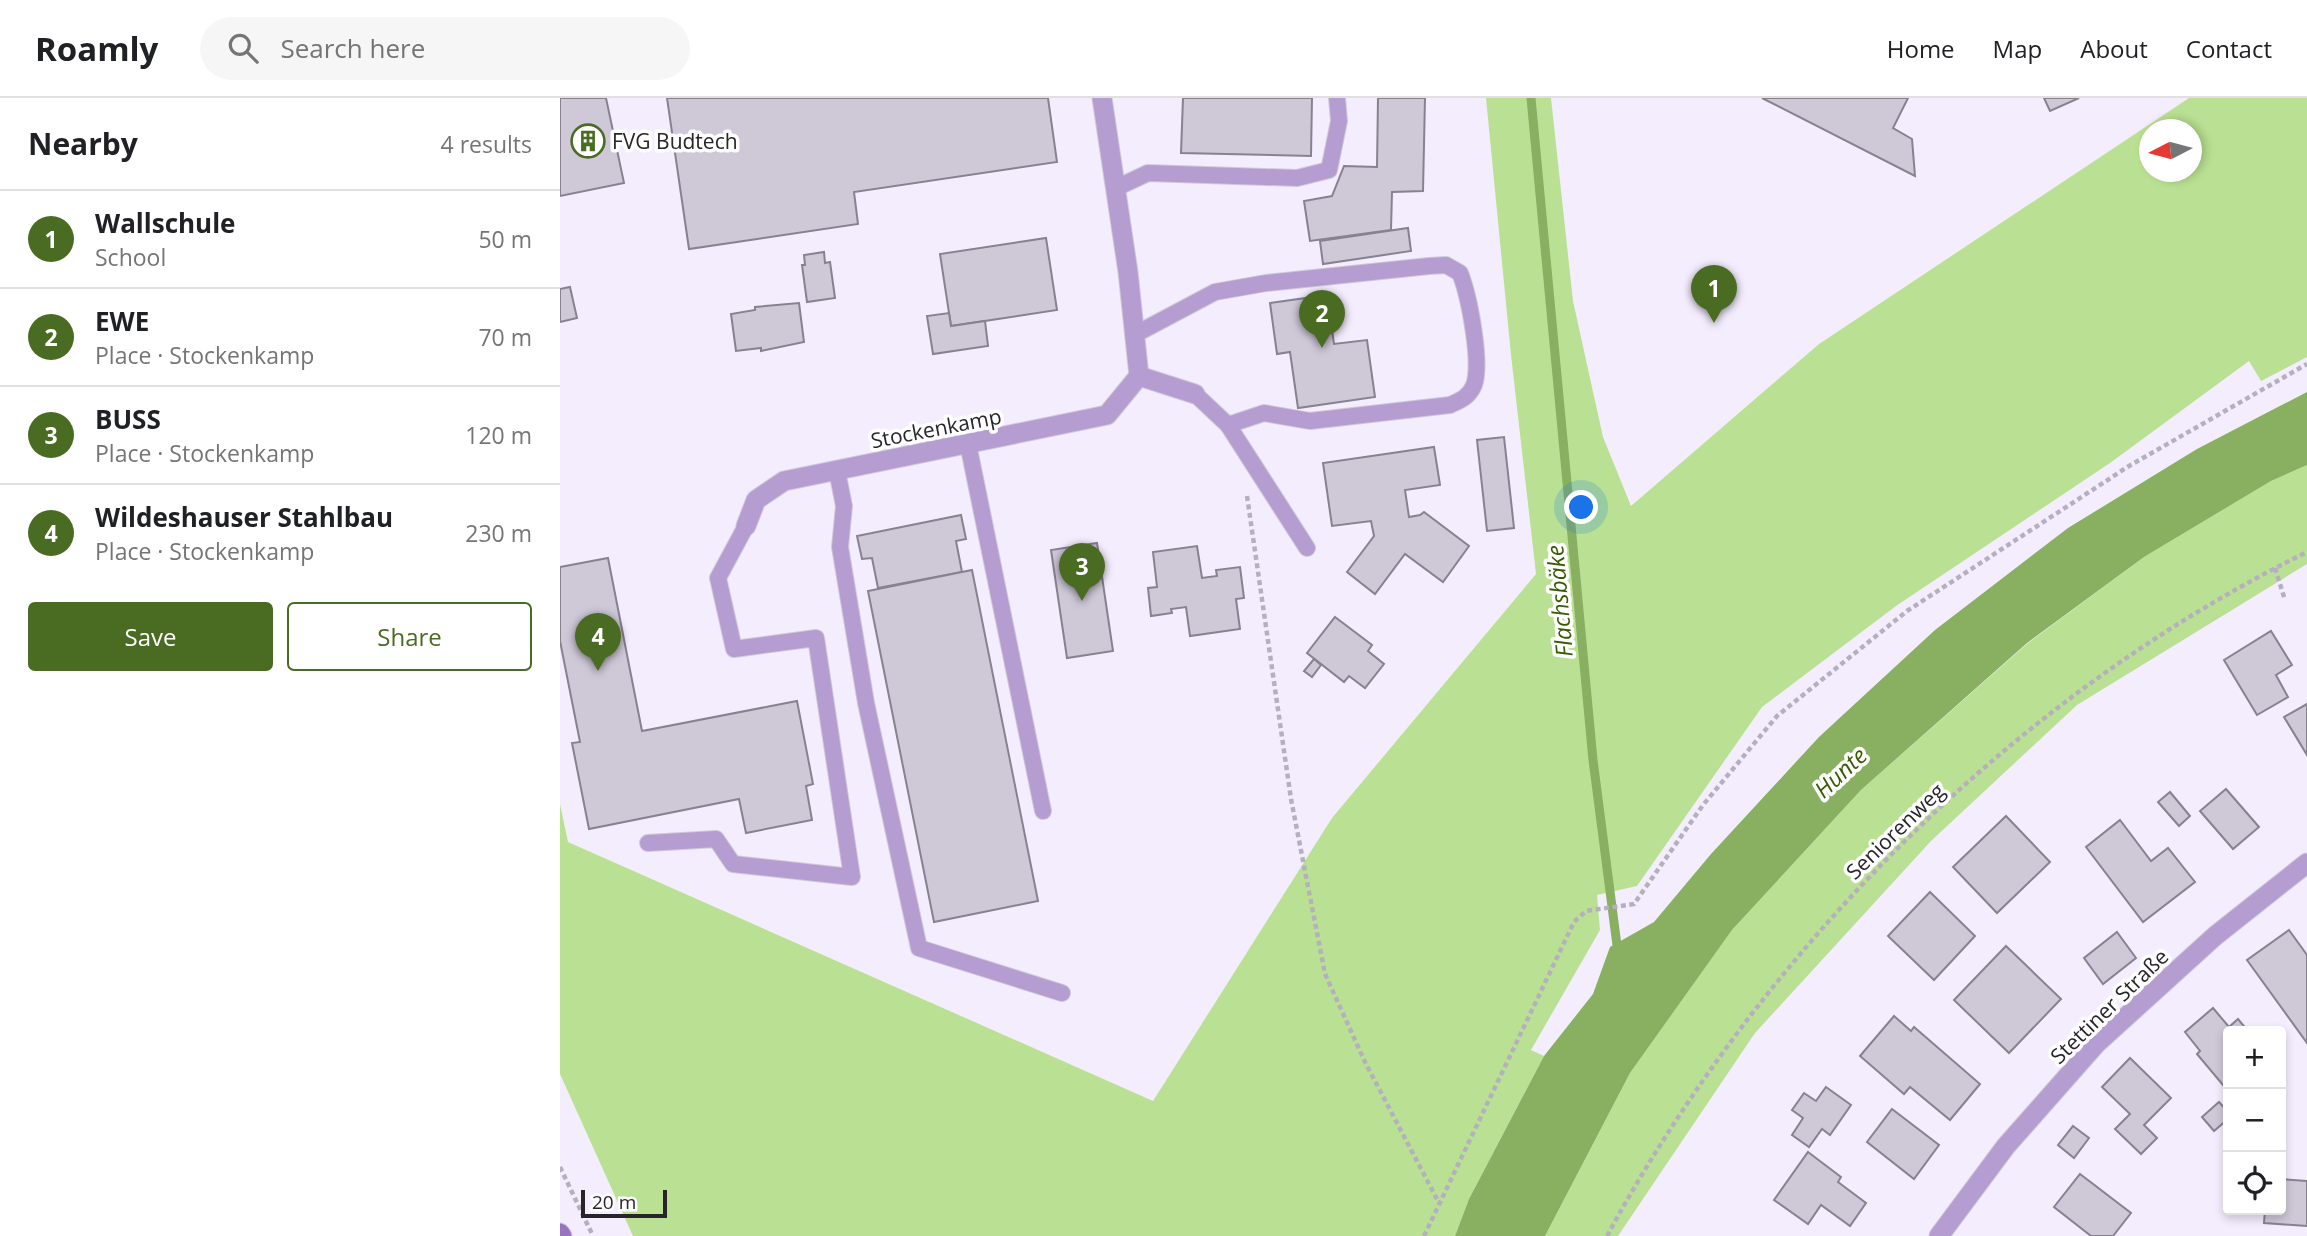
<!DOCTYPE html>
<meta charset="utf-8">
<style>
body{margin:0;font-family:"Open Sans",sans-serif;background:#f6f6f6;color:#202124}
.controls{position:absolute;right:21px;bottom:21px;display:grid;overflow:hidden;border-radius:7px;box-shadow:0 4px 10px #0003}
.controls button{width:63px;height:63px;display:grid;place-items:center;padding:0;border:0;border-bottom:2px solid #e0e0e0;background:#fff;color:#202124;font:35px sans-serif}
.compass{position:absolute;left:1579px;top:21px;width:63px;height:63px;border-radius:50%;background:#fff;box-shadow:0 4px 10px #0003;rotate:264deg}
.scale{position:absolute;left:21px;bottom:18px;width:86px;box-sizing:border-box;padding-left:7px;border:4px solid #27242a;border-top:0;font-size:19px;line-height:24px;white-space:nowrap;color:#27242a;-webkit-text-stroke:5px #fefefe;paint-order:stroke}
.you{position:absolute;left:1022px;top:410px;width:24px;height:24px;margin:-18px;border:5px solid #fff;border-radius:50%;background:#1a73e8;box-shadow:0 0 0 10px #1a73e833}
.badge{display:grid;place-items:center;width:46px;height:46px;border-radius:50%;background:#4a6b22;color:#fff;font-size:23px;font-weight:700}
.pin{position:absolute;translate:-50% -58px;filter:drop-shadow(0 2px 4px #0008)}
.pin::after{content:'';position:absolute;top:37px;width:24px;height:21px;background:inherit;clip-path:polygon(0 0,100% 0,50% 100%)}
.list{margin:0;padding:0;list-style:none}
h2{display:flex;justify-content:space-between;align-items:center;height:91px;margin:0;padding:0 28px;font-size:30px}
h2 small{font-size:23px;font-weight:400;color:#757577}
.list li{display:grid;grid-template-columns:46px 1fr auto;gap:21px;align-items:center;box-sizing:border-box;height:98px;padding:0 28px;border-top:2px solid #e0e0e0}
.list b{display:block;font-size:26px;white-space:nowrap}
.list p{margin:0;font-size:23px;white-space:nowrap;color:#757577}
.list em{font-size:23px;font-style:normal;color:#757577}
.actions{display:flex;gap:14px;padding:21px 28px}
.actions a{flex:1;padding:16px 0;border:2px solid #4a6b22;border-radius:7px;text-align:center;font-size:24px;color:#4a6b22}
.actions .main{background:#4a6b22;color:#fff}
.icon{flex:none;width:38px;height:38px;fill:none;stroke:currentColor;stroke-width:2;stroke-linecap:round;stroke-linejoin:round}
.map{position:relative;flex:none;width:1747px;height:1138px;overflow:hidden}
header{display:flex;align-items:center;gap:42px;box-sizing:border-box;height:98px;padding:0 35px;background:#fff;border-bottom:2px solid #e0e0e0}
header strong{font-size:33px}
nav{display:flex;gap:38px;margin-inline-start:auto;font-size:24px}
.search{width:490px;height:63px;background:#f6f6f6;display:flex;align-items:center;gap:18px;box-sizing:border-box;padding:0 24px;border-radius:38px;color:#757577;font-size:26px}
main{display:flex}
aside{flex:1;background:#fff}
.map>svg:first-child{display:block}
</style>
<header>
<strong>Roamly</strong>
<div class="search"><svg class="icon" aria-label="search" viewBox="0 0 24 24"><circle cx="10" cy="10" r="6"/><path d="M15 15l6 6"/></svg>Search here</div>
<nav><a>Home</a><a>Map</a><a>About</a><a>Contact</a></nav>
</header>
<main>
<aside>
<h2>Nearby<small>4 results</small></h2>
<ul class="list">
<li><span class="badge">1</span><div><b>Wallschule</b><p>School</p></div><em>50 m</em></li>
<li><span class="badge">2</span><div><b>EWE</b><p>Place · Stockenkamp</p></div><em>70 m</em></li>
<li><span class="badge">3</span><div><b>BUSS</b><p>Place · Stockenkamp</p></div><em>120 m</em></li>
<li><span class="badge">4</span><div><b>Wildeshauser Stahlbau</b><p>Place · Stockenkamp</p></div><em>230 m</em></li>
</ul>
<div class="actions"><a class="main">Save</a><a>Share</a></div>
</aside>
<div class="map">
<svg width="1747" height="1138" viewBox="0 0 1747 1138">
<rect width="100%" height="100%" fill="#f4edfe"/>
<g fill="#bae193" fill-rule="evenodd">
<path d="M926 0H991L1013 203 1043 339 1071 408 1259 246 1629 0H1747V259L1701 283 1689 263 1550 365 1336 508 1202 609 1077 788 1037 797 1040 832 971 952 984 958 909 1101 895 1138H73L0 976V706L8 744 593 1003 772 720 976 476 951 257ZM1590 32H1632V74H1590Z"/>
<path d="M1747 367V466L1517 607 1371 743 1195 935 1058 1138H985L1070 975 1172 832 1301 692 1468 545 1584 459 1711 383Z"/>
</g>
<path fill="#89af61" d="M1747 294V367L1711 383 1584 459 1467 545 1301 692 1172 832 1070 975 985 1138H895L909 1101 984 958 1033 896 1050 849 1094 824 1151 756 1259 639 1375 532 1508 430 1637 351Z"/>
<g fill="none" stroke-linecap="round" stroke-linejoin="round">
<path stroke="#89af61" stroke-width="9" d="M971 0 1033 662 1058 855"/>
</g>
<g fill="#cec8d7" stroke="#888190" stroke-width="2">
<path d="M0 0H46L64 85 0 98Z"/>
<path d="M107 0H488L497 64 294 94 298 126 129 151Z"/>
<path d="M623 0H752L751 58 621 55Z"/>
<path d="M818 0H865L863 93 832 94 831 132 750 143 744 103 772 98 784 68 817 69Z"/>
<path d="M1202 0H1348L1333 30 1352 41 1355 78Z"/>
<path d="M1484 0H1519L1490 13Z"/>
<path d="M848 130 851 153 763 166 760 143Z"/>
<path d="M486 140 497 212 391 228 380 156Z"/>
<path d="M264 154 265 165 270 164 275 200 247 204 242 167H245L244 157Z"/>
<path d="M10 189 17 220 0 224V191Z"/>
<path d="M767 197 774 246 807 242 815 299 738 310 730 254 717 256 710 205Z"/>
<path d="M239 205 244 244 201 253V250L176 253 171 216 195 212V209Z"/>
<path d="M389 215 391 228 425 223 428 248 373 256 367 218Z"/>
<path d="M944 339 954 430 927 433 917 342Z"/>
<path d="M874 349 880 387 845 392 849 419 860 417 864 414 909 448 883 484 845 456 815 496 787 474 814 438 811 423 772 428 763 365Z"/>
<path d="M401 417 406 441 396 443 402 474 318 490 312 460 302 461 297 438Z"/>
<path d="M537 445 553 553 507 560 491 452Z"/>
<path d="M637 448 642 480 657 478 656 472 680 469 684 500 676 501 680 531 630 538 626 509 611 511 612 515 591 518 588 490 597 489 593 454Z"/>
<path d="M48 460 82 633 237 603 253 686 246 688 252 722 186 735 179 701 29 731 12 645 20 644 0 543V469Z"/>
<path d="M412 472 478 803 374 824 308 493Z"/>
<path d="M775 519 812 547 808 553 824 566 805 590 789 578 784 584 747 555Z"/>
<path d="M1711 533 1732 567 1716 577 1728 599 1697 617 1664 562Z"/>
<path d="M754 561 761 567 752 579 744 573Z"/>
<path d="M1747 606V657L1724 619Z"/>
<path d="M1666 691 1699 729 1673 751 1640 713Z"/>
<path d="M1610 694 1630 718 1619 728 1598 704Z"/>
<path d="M1446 718 1490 764 1437 815 1393 769Z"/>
<path d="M1560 722 1591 763 1608 750 1635 784 1583 824 1526 749Z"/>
<path d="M1370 794 1415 838 1374 882 1328 838Z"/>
<path d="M1729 832 1747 857V945L1687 862Z"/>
<path d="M1557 834 1576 860 1543 886 1524 860Z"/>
<path d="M1446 848 1501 901 1449 955 1394 902Z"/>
<path d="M1653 910 1669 929 1678 921 1688 933H1668V993L1637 956 1640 953 1625 934Z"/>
<path d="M1334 918 1351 933 1354 929 1420 986 1390 1022 1350 989 1344 996 1300 958Z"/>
<path d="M1570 960 1611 1000 1584 1027 1597 1040 1581 1056 1555 1031 1570 1016 1542 989Z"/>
<path d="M1266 989 1291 1007 1270 1037 1262 1031 1249 1049 1232 1037 1243 1020 1232 1012 1244 995 1256 1003Z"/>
<path d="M1659 1004 1668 1014V1021L1654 1033 1642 1019Z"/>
<path d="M1332 1011 1379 1047 1354 1081 1307 1044Z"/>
<path d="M1513 1028 1529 1040 1514 1060 1498 1047Z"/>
<path d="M1248 1054 1281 1079 1278 1084 1306 1105 1290 1128 1261 1107 1248 1126 1214 1102Z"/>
<path d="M1520 1076 1571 1115 1553 1138H1531L1494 1109Z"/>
<path d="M1721 1081 1747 1083V1128L1704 1125 1705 1112H1721Z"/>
</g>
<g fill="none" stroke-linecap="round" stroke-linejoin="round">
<defs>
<g id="service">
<path d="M556 90 588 75 737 80 769 72 779 23 777 0"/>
<path d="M574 237 655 194 706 185 869 168 886 167 900 175C909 198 922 264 914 287 909 299 901 302 890 307L750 323 704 315 668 327"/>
<path d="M635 296 668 327 747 450"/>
<path d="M408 346 483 713"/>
<path d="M277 373 284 408 280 449 306 605 359 850 502 895"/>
<path d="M88 745 156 741 173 766 292 779 256 540 174 551 158 480 186 428"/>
</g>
<g id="minor">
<path d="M542 0 568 174 579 278 635 296"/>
<path d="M186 428 196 402 224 383 547 317 579 278"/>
<path d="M1379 1138 1446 1048 1536 946 1655 838 1747 765"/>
</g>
<path id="secondary" d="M0 1135 2 1138"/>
</defs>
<use href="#service" stroke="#cfc9d8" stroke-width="18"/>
<use href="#minor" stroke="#cfc9d8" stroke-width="21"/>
<use href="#secondary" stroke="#cfc9d8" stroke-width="21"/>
<g stroke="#b6b0be" stroke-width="4.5" stroke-dasharray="5 3.5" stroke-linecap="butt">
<path d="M687 398 731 701 765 876 805 964 879 1105"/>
<path d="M1715 470 1725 502"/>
<path d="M0 1069 33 1138"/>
<path d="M864 1138 1014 824 1026 813 1074 806 1143 707 1217 618 1347 513 1569 368 1747 266"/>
<path d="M1047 1138C1202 852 1454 598 1747 454"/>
</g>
<use href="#service" stroke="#b59dd2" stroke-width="16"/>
<use href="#minor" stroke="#b59dd2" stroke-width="19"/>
<use href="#secondary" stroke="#9773c0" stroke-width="19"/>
</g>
<defs>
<symbol id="building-ring" viewBox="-11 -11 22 22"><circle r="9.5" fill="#fefefe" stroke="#4a6b22" stroke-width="1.5"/><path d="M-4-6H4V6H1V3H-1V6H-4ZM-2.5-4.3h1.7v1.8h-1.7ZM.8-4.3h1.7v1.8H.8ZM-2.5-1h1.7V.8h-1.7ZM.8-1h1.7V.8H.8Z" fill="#4a6b22"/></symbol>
</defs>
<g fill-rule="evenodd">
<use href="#building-ring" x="9" y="24" width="38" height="38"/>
</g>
<g text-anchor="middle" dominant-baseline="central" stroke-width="7" stroke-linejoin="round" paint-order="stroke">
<g font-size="21" fill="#27242a" stroke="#fefefe" text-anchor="start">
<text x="52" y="43">FVG Budtech</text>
</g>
<g font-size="21" fill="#27242a" stroke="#fefefe">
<text transform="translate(376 330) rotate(-11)">Stockenkamp</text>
<text transform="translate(1335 733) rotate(-44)">Seniorenweg</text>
<text transform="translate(1549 908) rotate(-44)">Stettiner Straße</text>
</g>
<g font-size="23" font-style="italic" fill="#385a00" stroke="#fefefe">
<text transform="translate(999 503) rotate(-95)">Flachsbäke</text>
<text transform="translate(1280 674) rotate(-43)">Hunte</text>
</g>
</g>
</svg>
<div class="controls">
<button>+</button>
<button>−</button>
<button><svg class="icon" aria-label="locate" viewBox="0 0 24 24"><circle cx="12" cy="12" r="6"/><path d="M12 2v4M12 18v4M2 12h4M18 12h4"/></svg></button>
</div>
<svg class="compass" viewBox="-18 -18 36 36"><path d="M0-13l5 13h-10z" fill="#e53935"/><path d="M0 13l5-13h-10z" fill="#757577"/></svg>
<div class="scale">20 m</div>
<div class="you"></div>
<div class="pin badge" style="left:1154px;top:225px">1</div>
<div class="pin badge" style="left:762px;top:250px">2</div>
<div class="pin badge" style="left:522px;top:503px">3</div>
<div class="pin badge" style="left:38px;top:573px">4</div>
</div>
</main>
